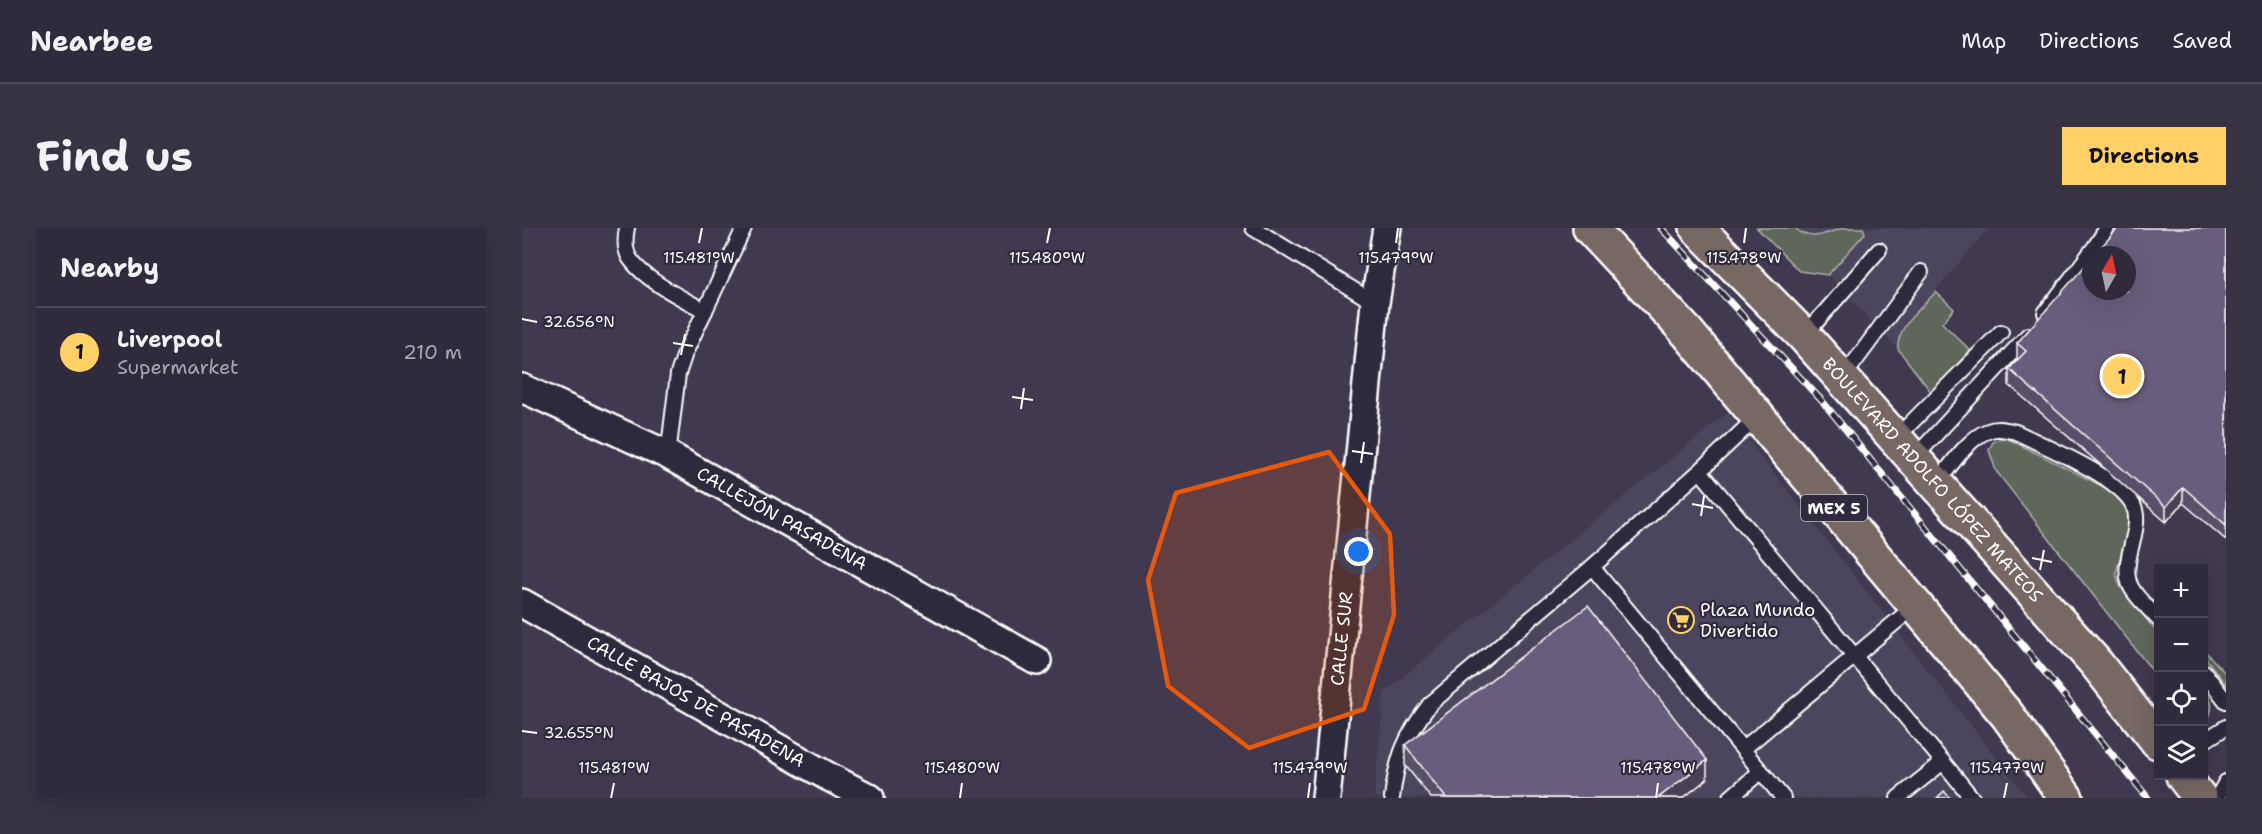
<!DOCTYPE html>
<meta charset="utf-8">
<style>
body{margin:0;font-family:"Shantell Sans",sans-serif;background:#383343;color:#f1f3f6}
.controls{position:absolute;right:18px;bottom:18px;display:grid;overflow:hidden;border-radius:0px;box-shadow:0 6px 24px #0002}
.controls button{width:54px;height:54px;display:grid;place-items:center;padding:0;border:0;border-bottom:2px solid #4b4756;background:#302b3c;color:#f1f3f6;font:30px sans-serif}
.compass{position:absolute;left:1560px;top:18px;width:54px;height:54px;border-radius:50%;background:#302b3c;box-shadow:0 6px 24px #0002;rotate:9deg}
.you{position:absolute;left:837px;top:324px;width:21px;height:21px;margin:-15px;border:4px solid #fff;border-radius:50%;background:#1a73e8;box-shadow:0 0 0 9px #1a73e833}
.badge{display:grid;place-items:center;width:39px;height:39px;border-radius:50%;background:#ffd166;color:#111;font-size:20px;font-weight:700}
.pin{position:absolute;translate:-50% -50%;border:3px solid #fff;box-shadow:0 2px 6px #0006}
.list{margin:0;padding:0;list-style:none}
h2{display:flex;justify-content:space-between;align-items:center;height:78px;margin:0;padding:0 24px;font-size:26px}
h2 small{font-size:20px;font-weight:400;color:#a8a7af}
.list li{display:grid;grid-template-columns:39px 1fr auto;gap:18px;align-items:center;box-sizing:border-box;height:90px;padding:0 24px;border-top:2px solid #4b4756}
.list b{display:block;font-size:22px;white-space:nowrap}
.list p{margin:0;font-size:20px;white-space:nowrap;color:#a8a7af}
.list em{font-size:20px;font-style:normal;color:#a8a7af}
.icon{flex:none;width:33px;height:33px;fill:none;stroke:currentColor;stroke-width:2;stroke-linecap:round;stroke-linejoin:round}
.map{position:relative;flex:none;width:1704px;height:570px;overflow:hidden;border-radius:0px}
header{display:flex;align-items:center;gap:36px;box-sizing:border-box;height:84px;padding:0 30px;background:#302b3c;border-bottom:2px solid #4b4756}
header strong{font-size:28px}
nav{display:flex;gap:33px;margin-inline-start:auto;font-size:21px}
.intro{display:flex;align-items:center;justify-content:space-between;box-sizing:border-box;height:144px;padding:0 36px}
h1{margin:0;font-size:42px}
.button{padding:15px 27px;border-radius:0px;background:#ffd166;color:#111;font-size:21px;font-weight:700}
main{display:flex;gap:36px;padding:0 36px}
aside{flex:1;background:#302b3c;border-radius:0px;box-shadow:0 6px 24px #0002}
.map>svg:first-child{display:block}
</style>
<header>
<strong>Nearbee</strong>
<nav><a>Map</a><a>Directions</a><a>Saved</a></nav>
</header>
<div class="intro"><h1>Find us</h1><a class="button">Directions</a></div>
<main>
<aside>
<h2>Nearby<small></small></h2>
<ul class="list">
<li><span class="badge">1</span><div><b>Liverpool</b><p>Supermarket</p></div><em>210 m</em></li>
</ul>
</aside>
<div class="map">
<svg width="1704" height="570" viewBox="0 0 1704 570">
<rect width="100%" height="100%" fill="#403950"/>
<filter id="ink" filterUnits="userSpaceOnUse"><feTurbulence type="fractalNoise" baseFrequency=".0167" numOctaves="2"/><feDisplacementMap in="SourceGraphic" scale="12" xChannelSelector="R" yChannelSelector="G"/><feConvolveMatrix kernelMatrix="1 2 1 2 8 2 1 2 1" color-interpolation-filters="sRGB"/></filter>
<g filter="url(#ink)">
<g fill="#4c445d">
<path d="M1235 0H1467L1379 103 1375 112 1376 121 1306 47 1277 43Z"/>
<path d="M1205 185 1506 570H852L862 464Z"/>
</g>
<g fill="#5f665a" stroke="#afb2ac" stroke-width="1.5">
<path d="M1235 0H1273C1289 15 1304 5 1321 0 1326 0 1335 0 1341 0L1343 5 1306 47 1277 43Z"/>
<path d="M1414 64 1432 81 1420 95 1448 122 1410 165 1376 121C1374 99 1400 79 1414 64Z"/>
<path d="M1482 209 1592 264 1603 274 1609 288 1594 345 1598 358 1636 406V450L1474 243 1467 222 1471 214Z"/>
<path d="M1682 422 1704 446V457L1682 428Z"/>
<path d="M1682 460C1691 472 1693 484 1682 495Z"/>
</g>
<g fill="none" stroke-linecap="round" stroke-linejoin="round">
<defs>
<g id="service">
<path d="M105 0C103 10 102 23 109 32 124 53 160 70 183 83"/>
<path d="M731 0 853 75"/>
<path d="M1523 85 1572 20 1585 0"/>
<path d="M1282 108 1357 22"/>
<path d="M1320 151 1399 44"/>
<path d="M1236 188 1178 243 1070 339 1261 570"/>
<path d="M1373 211 1479 104"/>
<path d="M146 227 156 146 163 125 222 0"/>
<path d="M1391 231 1506 107"/>
<path d="M1178 243 1421 534 1376 570"/>
<path d="M1414 256C1427 240 1447 209 1466 203 1476 199 1484 202 1494 204 1524 219 1596 248 1611 277 1623 300 1596 334 1609 359 1615 371 1628 381 1636 391"/>
<path d="M1682 444 1704 473"/>
<path d="M1682 513 1704 499"/>
<path d="M1221 521 1394 377"/>
<path d="M1421 534 1450 570"/>
<path d="M870 570C875 528 883 509 908 476L1070 339"/>
<path d="M1208 570 1239 543"/>
<path d="M1695 570 1704 554"/>
</g>
<g id="minor">
<path id="s1" d="M0 160 146 227 515 433"/>
<path id="s2" d="M0 375 307 549 348 570"/>
<path id="s3" d="M804 570 853 75 865 0"/>
</g>
<g id="primary">
<path d="M1068 0 1165 104 1486 488 1544 570"/>
<path id="s4" d="M1175 0 1282 108 1573 434 1636 514"/>
<path d="M1661 548 1678 570"/>
</g>
</defs>
<use href="#service" stroke="#fff" stroke-width="18"/>
<use href="#minor" stroke="#fff" stroke-width="32"/>
<use href="#primary" stroke="#fff" stroke-width="38"/>
<use href="#service" stroke="#2f2a3d" stroke-width="14"/>
<use href="#minor" stroke="#2f2a3d" stroke-width="27"/>
<use href="#primary" stroke="#776864" stroke-width="33"/>
<defs>
<path id="rail" d="M1139 0 1301 174 1626 570"/>
</defs>
<use href="#rail" stroke="#fff" stroke-width="7"/>
<use href="#rail" stroke="#2f2a3d" stroke-width="4.5" stroke-dasharray="14" stroke-linecap="butt"/>
</g>
<g fill="#59506a" stroke="#fff" stroke-width="1.5">
<path d="M1704 0V312L1661 275 1644 294 1487 157V141L1496 131 1495 130V115Z"/>
<path d="M883 517 1185 551 1161 570H909L883 537Z"/>
</g>
<g fill="#494156" stroke="#fff" stroke-width="1.5">
<path d="M1661 259V275L1644 294V279Z"/>
<path d="M1185 532V551L1161 570H1136Z"/>
</g>
<g fill="#685d7b" stroke="#fff" stroke-width="1.5">
<path d="M1596 0H1704V297L1661 259 1644 279 1487 141 1504 123 1495 115 1569 31V63H1605V27H1572Z"/>
<path d="M1066 378 1185 532 1136 570H924L883 517Z"/>
<path d="M1422 563 1428 570H1415Z"/>
</g>
</g>
<path fill="#e8590c" fill-opacity="0.2" stroke="#e8590c" stroke-width="4.5" stroke-linejoin="round" d="M807 224 868 306 872 387 842 481 727 520 646 458 626 352 654 265Z"/>
<path fill="none" stroke="#fff" stroke-width="2" d="M177 15 180 0M525 15 528 0M874 15 876 0M1222 15 1224 0M0 91 15 94M151 115 171 118M159 127 163 106M490 169 511 172M499 181 502 160M830 223 851 226M839 235 842 214M1170 276 1191 280M1179 288 1182 268M1510 330 1530 334M1518 342 1522 322M0 503 15 505M89 570 92 555M438 570 440 555M786 570 788 555M1134 570 1136 555M1482 570 1485 555"/>
<defs>
<symbol id="supermarket-ring" viewBox="-11 -11 22 22"><circle r="9.5" fill="#2f2a3d" stroke="#ffd166" stroke-width="1.5"/><path d="M-6-5.5h2.5l.6 2H6L4.5 2H-2.5L-4.4-4H-6ZM-1.5 3.2a1.3 1.3 0 1 0 .1 0ZM3 3.2a1.3 1.3 0 1 0 .1 0Z" fill="#ffd166"/></symbol>
</defs>
<g fill-rule="evenodd">
<use href="#supermarket-ring" x="1144" y="377" width="30" height="30"/>
</g>
<g text-anchor="middle" dominant-baseline="central" stroke-width="4.5" stroke-linejoin="round" paint-order="stroke">
<rect fill="#2f2a3d" stroke="#c1bfc5" stroke-width="1.5" x="1279" y="267" width="66" height="26" rx="4.5"/>
<g font-size="16" font-weight="bold" fill="#fff">
<text x="1312" y="280">MEX 5</text>
</g>
<g font-size="18" fill="#fff" stroke="#2f2a3d">
<text stroke="none"><textPath href="#s4" startOffset="345">BOULEVARD ADOLFO LÓPEZ MATEOS</textPath></text>
<text stroke="none"><textPath href="#s1" startOffset="291">CALLEJÓN PASADENA</textPath></text>
<text stroke="none"><textPath href="#s3" startOffset="160">CALLE SUR</textPath></text>
<text stroke="none"><textPath href="#s2" startOffset="200">CALLE BAJOS DE PASADENA</textPath></text>
</g>
<g font-size="18" fill="#fff" stroke="#2f2a3d" text-anchor="start">
<text x="1178" y="382">Plaza Mundo<tspan x="1178" dy="21">Divertido</tspan></text>
</g>
</g>
<g font-size="15" text-anchor="middle" fill="#fff" stroke="#2f2a3d" stroke-width="4.5" stroke-linejoin="round" paint-order="stroke">
<text x="177" y="35">115.481°W</text>
<text x="525" y="35">115.480°W</text>
<text x="874" y="35">115.479°W</text>
<text x="1222" y="35">115.478°W</text>
<text x="57" y="99">32.656°N</text>
<text x="57" y="510">32.655°N</text>
<text x="92" y="545">115.481°W</text>
<text x="440" y="545">115.480°W</text>
<text x="788" y="545">115.479°W</text>
<text x="1136" y="545">115.478°W</text>
<text x="1485" y="545">115.477°W</text>
</g>
</svg>
<div class="controls">
<button>+</button>
<button>−</button>
<button><svg class="icon" aria-label="locate" viewBox="0 0 24 24"><circle cx="12" cy="12" r="6"/><path d="M12 2v4M12 18v4M2 12h4M18 12h4"/></svg></button>
<button><svg class="icon" aria-label="layers" viewBox="0 0 24 24"><path d="M12 4l9 5-9 5-9-5zM3 14l9 5 9-5"/></svg></button>
</div>
<svg class="compass" viewBox="-18 -18 36 36"><path d="M0-13l5 13h-10z" fill="#e53935"/><path d="M0 13l5-13h-10z" fill="#a8a7af"/></svg>
<div class="you"></div>
<div class="pin badge" style="left:1600px;top:148px">1</div>
</div>
</main>
